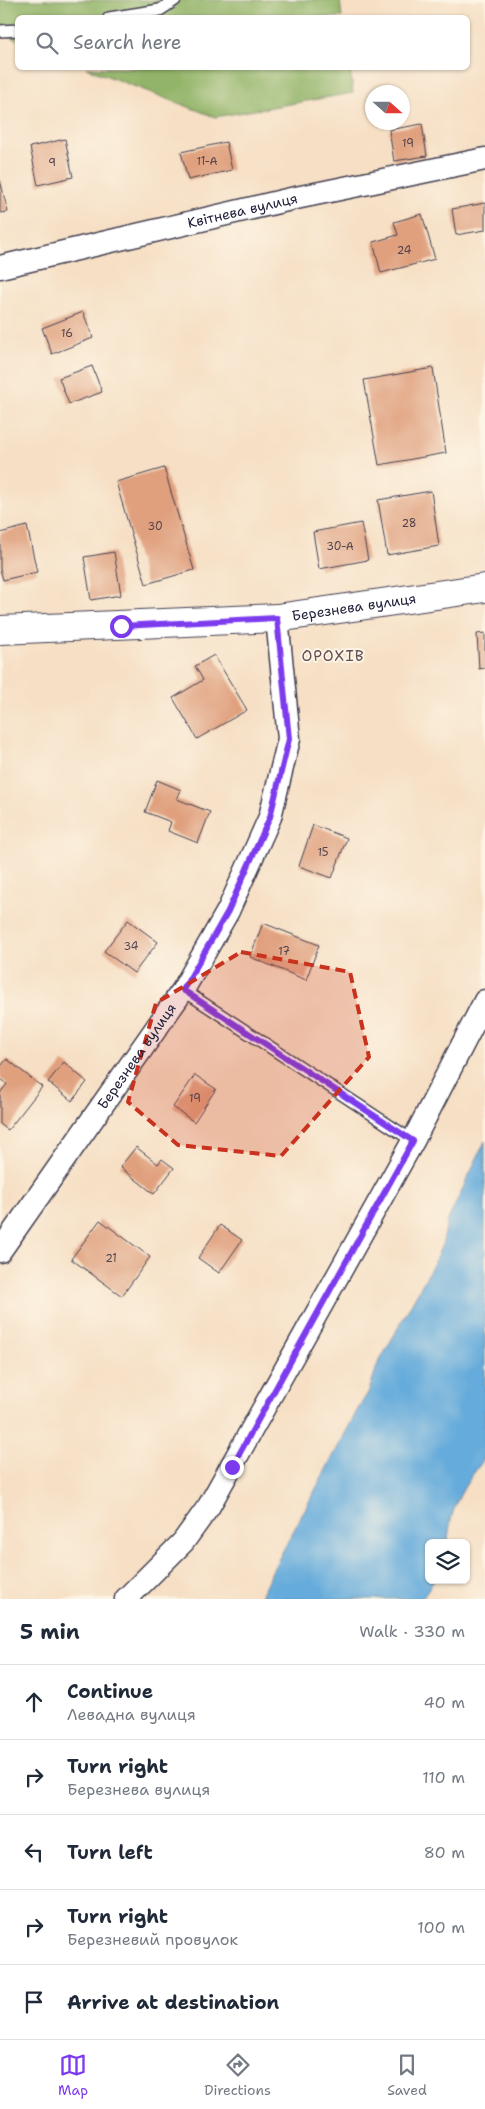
<!DOCTYPE html>
<meta charset="utf-8">
<style>
body{margin:0;font-family:"Shantell Sans",sans-serif;background:#f2f2f3;color:#1f2937}
.controls{position:absolute;right:15px;bottom:15px;display:grid;overflow:hidden;border-radius:8px;box-shadow:0 1px 4px #0004}
.controls button{width:45px;height:45px;display:grid;place-items:center;padding:0;border:0;border-bottom:1px solid #e0e1e3;background:#fff;color:#1f2937;font:25px sans-serif}
.compass{position:absolute;left:365px;top:85px;width:45px;height:45px;border-radius:50%;background:#fff;box-shadow:0 1px 4px #0004;rotate:111deg}
.stop{position:absolute;width:15px;height:15px;margin:-11px;border:4px solid #7c3aed;border-radius:50%;background:#fff}
.stop.end{background:#7c3aed;border-color:#fff;box-shadow:0 1px 5px #0008}
.list{margin:0;padding:0;list-style:none}
h2{display:flex;justify-content:space-between;align-items:center;height:65px;margin:0;padding:0 20px;font-size:21px}
h2 small{font-size:16px;font-weight:400;color:#747a83}
.list li{display:grid;grid-template-columns:32px 1fr auto;gap:15px;align-items:center;box-sizing:border-box;height:75px;padding:0 20px;border-top:1px solid #e0e1e3}
.list b{display:block;font-size:19px;white-space:nowrap}
.list p{margin:0;font-size:16px;white-space:nowrap;color:#747a83}
.list em{font-size:16px;font-style:normal;color:#747a83}
.icon{flex:none;width:28px;height:28px;fill:none;stroke:currentColor;stroke-width:2;stroke-linecap:round;stroke-linejoin:round}
.map{position:relative;flex:none;width:485px;height:1599px;overflow:hidden}
.search{position:absolute;background:#fff;box-shadow:0 1px 4px #0004;left:15px;right:15px;top:15px;height:55px;display:flex;align-items:center;gap:12px;box-sizing:border-box;padding:0 18px;border-radius:8px;color:#747a83;font-size:19px}
.sheet{height:440px;background:#fff}
nav{display:flex;justify-content:space-around;align-items:center;box-sizing:border-box;height:70px;border-top:1px solid #e0e1e3;background:#fff;font-size:14px;color:#747a83}
nav a{display:grid;justify-items:center;gap:2px}
nav .on{color:#7c3aed}
.map>svg:first-child{display:block}
</style>
<div class="map">
<svg width="485" height="1599" viewBox="0 0 485 1599">
<rect width="100%" height="100%" fill="#fcf5e5"/>
<filter id="ink" filterUnits="userSpaceOnUse"><feTurbulence type="fractalNoise" baseFrequency=".02" numOctaves="2"/><feDisplacementMap in="SourceGraphic" scale="10" xChannelSelector="R" yChannelSelector="G"/><feConvolveMatrix kernelMatrix="1 2 1 2 8 2 1 2 1" color-interpolation-filters="sRGB"/></filter>
<filter id="wash" filterUnits="userSpaceOnUse"><feTurbulence type="fractalNoise" baseFrequency=".0096" numOctaves="4" result="noise"/><feDisplacementMap in="SourceGraphic" scale="20" xChannelSelector="R" yChannelSelector="G"/><feGaussianBlur stdDeviation="1.12" result="paint"/><feColorMatrix in="noise" values="0 0 0 0 0 0 0 0 0 0 0 0 0 0 0 0 0 1.4 0 .05"/><feComposite in="paint" operator="in"/></filter>
<g filter="url(#wash)">
<rect width="100%" height="100%" fill="#f6dfc4"/>
<g fill="#92b468" stroke="#5a6b52">
<path d="M0 0H340L342 17 18 18 17 40 0 33Z"/>
<path d="M86 68H350L353 93 215 117Z"/>
</g>
<path fill="#65abdb" stroke="#44668b" d="M485 1141V1458C463 1487 450 1505 448 1543H429V1580H434L422 1599H260L269 1577 357 1411 369 1391 377 1366 435 1261 443 1242 447 1222Z"/>
<g id="blocks">
<g fill="#e0a07e">
<path d="M422 124 427 156 394 161 389 130Z"/>
<path d="M65 139 73 177 38 185 30 147Z"/>
<path d="M226 142 232 170 188 180 181 152Z"/>
<path d="M0 180 8 212 0 213Z"/>
<path d="M485 203V230L456 235 452 209Z"/>
<path d="M422 214 435 259 381 273 373 242 398 235 394 222Z"/>
<path d="M83 312 93 338 52 354 42 328Z"/>
<path d="M92 366 102 392 69 404 59 378Z"/>
<path d="M433 368 446 453 379 465 364 380Z"/>
<path d="M164 468 194 570 146 584 116 482Z"/>
<path d="M431 491 439 546 387 555 378 500Z"/>
<path d="M361 523 368 560 319 569 313 532Z"/>
<path d="M27 526 37 572 3 580 0 569V533Z"/>
<path d="M114 552 121 595 91 600 84 557Z"/>
<path d="M485 633V668L479 669 477 634Z"/>
<path d="M214 655 247 710 197 739 173 698 203 680 195 666Z"/>
<path d="M157 780 181 790 177 799 210 812 198 843 168 831 171 822 145 812Z"/>
<path d="M313 825 347 838 332 878 299 866Z"/>
<path d="M128 920 158 942 134 973 104 951Z"/>
<path d="M263 923 319 945 306 980 250 957Z"/>
<path d="M7 1059 42 1087 8 1130 0 1124V1093L7 1084 0 1078V1067Z"/>
<path d="M64 1062 87 1082 72 1101 48 1082Z"/>
<path d="M195 1075 216 1089 194 1122 173 1107Z"/>
<path d="M136 1147 158 1164 162 1159 174 1168 154 1194 120 1167Z"/>
<path d="M100 1220 150 1257 122 1296 71 1259Z"/>
<path d="M220 1225 242 1240 219 1273 198 1258Z"/>
</g>
</g>
</g>
<g filter="url(#ink)">
<use href="#blocks" fill-opacity="0" stroke="#423e50" stroke-width="1"/>
<g fill="none" stroke-linecap="round" stroke-linejoin="round">
<defs>
<g id="lane">
<path d="M109 18 160 10 175 0"/>
<path d="M0 31 18 30"/>
<path d="M183 990 413 1141"/>
</g>
<g id="street">
<path id="s1" d="M0 267 291 199 485 159"/>
<path id="s2" d="M0 1251 183 990 228 911 270 817 289 739 277 618"/>
<path d="M126 1599 183 1542 209 1506 413 1141 485 1001"/>
</g>
<g id="secondary">
<path id="s3" d="M0 630 277 618 485 588"/>
</g>
</defs>
<use href="#lane" stroke="#423e50" stroke-width="14"/>
<use href="#street" stroke="#423e50" stroke-width="25"/>
<use href="#secondary" stroke="#423e50" stroke-width="30"/>
<use href="#lane" stroke="#fff" stroke-width="11"/>
<use href="#street" stroke="#fff" stroke-width="22"/>
<use href="#secondary" stroke="#fff" stroke-width="28"/>
</g>
</g>
<g fill="none" stroke-linecap="round" stroke-linejoin="round" filter="url(#ink)">
<path stroke="#7c3aed" stroke-width="6" d="M121 626 277 618 289 739 270 817 228 911 183 990 413 1141 232 1467"/>
</g>
<path fill="#c8321e" fill-opacity="0.2" stroke="#c8321e" stroke-width="4" stroke-dasharray="10 6" stroke-linejoin="round" d="M241 952 350 972 369 1057 281 1156 178 1145 128 1102 156 1003Z"/>
<g text-anchor="middle" dominant-baseline="central" stroke-width="4" stroke-linejoin="round" paint-order="stroke">
<g font-size="11" fill="#52424c">
<text x="408" y="143">19</text>
<text x="207" y="161">11-А</text>
<text x="52" y="162">9</text>
<text x="404" y="250">24</text>
<text x="67" y="333">16</text>
<text x="409" y="523">28</text>
<text x="155" y="526">30</text>
<text x="340" y="546">30-А</text>
<text x="323" y="852">15</text>
<text x="131" y="946">34</text>
<text x="284" y="951">17</text>
<text x="195" y="1098">19</text>
<text x="111" y="1258">21</text>
</g>
<g font-size="14" fill="#22223b" stroke="#fcf5e5">
<text stroke="none"><textPath href="#s1" startOffset="249">Квітнева вулиця</textPath></text>
<text stroke="none"><textPath href="#s3" startOffset="355">Березнева вулиця</textPath></text>
<text stroke="none"><textPath href="#s2" startOffset="238">Березнева вулиця</textPath></text>
</g>
<g font-size="15" letter-spacing="1" fill="#644e52" stroke="#fcf5e5">
<text x="333" y="656">ОРОХІВ</text>
</g>
</g>
</svg>
<div class="controls">
<button><svg class="icon" aria-label="layers" viewBox="0 0 24 24"><path d="M12 4l9 5-9 5-9-5zM3 14l9 5 9-5"/></svg></button>
</div>
<svg class="compass" viewBox="-18 -18 36 36"><path d="M0-13l5 13h-10z" fill="#e53935"/><path d="M0 13l5-13h-10z" fill="#747a83"/></svg>
<div class="stop" style="left:121px;top:626px"></div>
<div class="stop end" style="left:232px;top:1467px"></div>
<div class="search"><svg class="icon" aria-label="search" viewBox="0 0 24 24"><circle cx="10" cy="10" r="6"/><path d="M15 15l6 6"/></svg>Search here</div>
</div>
<section class="sheet">
<h2>5 min<small>Walk · 330 m</small></h2>
<ul class="list">
<li><svg class="icon" aria-label="ahead" viewBox="0 0 24 24"><path d="M12 20V5M6 11l6-6 6 6"/></svg><div><b>Continue</b><p>Левадна вулиця</p></div><em>40 m</em></li>
<li><svg class="icon" aria-label="right" viewBox="0 0 24 24"><path d="M7 20v-9h11M14 6l5 5-5 5"/></svg><div><b>Turn right</b><p>Березнева вулиця</p></div><em>110 m</em></li>
<li><svg class="icon" aria-label="left" viewBox="0 0 24 24"><path d="M17 20v-9H6M10 6l-5 5 5 5"/></svg><div><b>Turn left</b></div><em>80 m</em></li>
<li><svg class="icon" aria-label="right" viewBox="0 0 24 24"><path d="M7 20v-9h11M14 6l5 5-5 5"/></svg><div><b>Turn right</b><p>Березневий провулок</p></div><em>100 m</em></li>
<li><svg class="icon" aria-label="arrive" viewBox="0 0 24 24"><path d="M6 21V4h12l-3 4 3 4H6"/></svg><div><b>Arrive at destination</b></div></li>
</ul>
</section>
<nav>
<a class="on"><svg class="icon" aria-label="map" viewBox="0 0 24 24"><path d="M3 6l6-2 6 2 6-2v14l-6 2-6-2-6 2zM9 4v14M15 6v14"/></svg>Map</a>
<a><svg class="icon" aria-label="directions" viewBox="0 0 24 24"><path d="M12 3l9 9-9 9-9-9zM9 14v-3h6M13 9l2 2-2 2"/></svg>Directions</a>
<a><svg class="icon" aria-label="saved" viewBox="0 0 24 24"><path d="M7 4h10v16l-5-4-5 4z"/></svg>Saved</a>
</nav>
